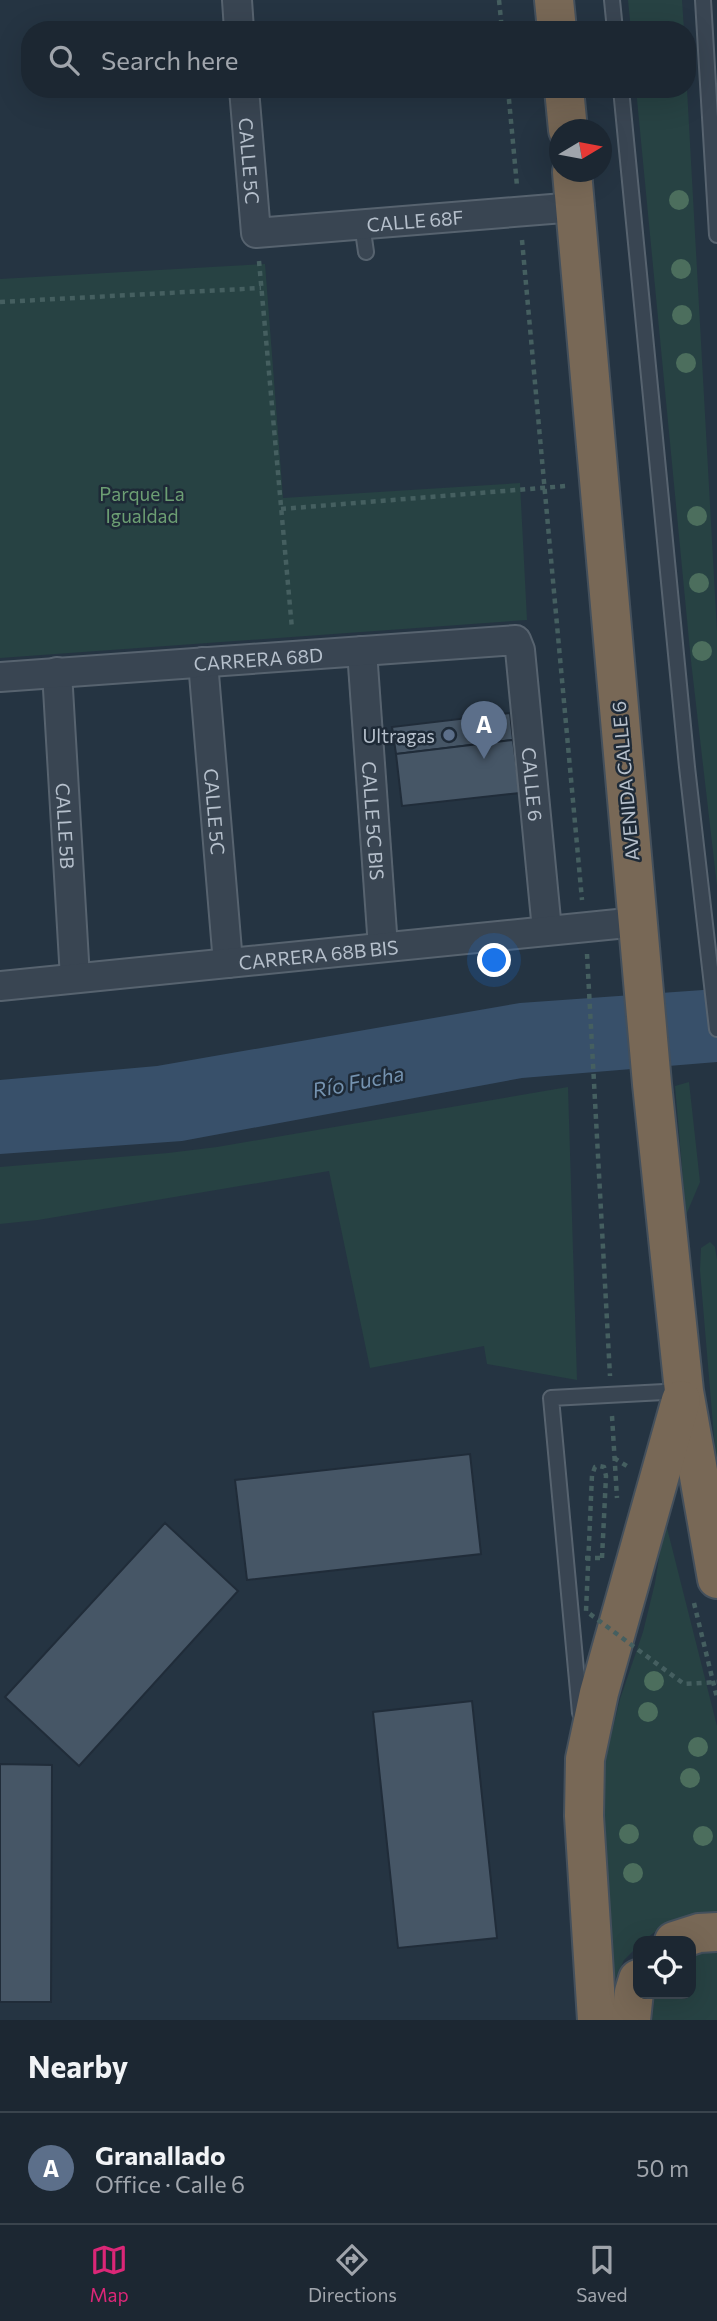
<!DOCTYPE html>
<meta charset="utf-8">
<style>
body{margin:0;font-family:Commissioner,sans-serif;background:#29333e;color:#f1f3f6}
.controls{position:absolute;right:21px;bottom:21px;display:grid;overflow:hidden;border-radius:14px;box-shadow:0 7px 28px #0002}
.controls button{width:63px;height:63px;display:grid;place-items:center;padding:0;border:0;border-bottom:2px solid #3a444d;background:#1c2732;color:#f1f3f6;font:35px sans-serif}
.compass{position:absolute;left:549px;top:119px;width:63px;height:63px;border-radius:50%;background:#1c2732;box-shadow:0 7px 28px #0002;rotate:80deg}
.you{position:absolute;left:495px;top:961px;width:24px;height:24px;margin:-18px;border:5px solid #fff;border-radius:50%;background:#1a73e8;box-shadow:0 0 0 10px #1a73e833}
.badge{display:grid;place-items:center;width:46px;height:46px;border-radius:50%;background:#db2777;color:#fff;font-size:23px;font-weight:700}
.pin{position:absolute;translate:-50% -58px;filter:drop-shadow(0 2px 4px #0008)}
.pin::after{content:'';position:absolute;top:37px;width:24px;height:21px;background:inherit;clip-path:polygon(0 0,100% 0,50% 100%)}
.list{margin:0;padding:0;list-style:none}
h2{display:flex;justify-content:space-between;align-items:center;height:91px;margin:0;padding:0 28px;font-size:30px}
h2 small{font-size:23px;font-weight:400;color:#a0a5ac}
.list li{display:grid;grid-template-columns:46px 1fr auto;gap:21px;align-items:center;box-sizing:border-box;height:112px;padding:0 28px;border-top:2px solid #3a444d}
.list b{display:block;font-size:26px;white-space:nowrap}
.list p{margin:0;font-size:23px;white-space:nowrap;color:#a0a5ac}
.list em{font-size:23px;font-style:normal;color:#a0a5ac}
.icon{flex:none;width:38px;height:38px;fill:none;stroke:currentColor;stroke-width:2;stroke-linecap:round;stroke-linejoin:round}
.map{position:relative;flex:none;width:717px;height:2020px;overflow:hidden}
.search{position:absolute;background:#1c2732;box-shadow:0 7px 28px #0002;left:21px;right:21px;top:21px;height:77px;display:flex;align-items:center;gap:18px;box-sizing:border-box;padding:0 24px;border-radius:28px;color:#a0a5ac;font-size:26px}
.sheet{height:203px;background:#1c2732}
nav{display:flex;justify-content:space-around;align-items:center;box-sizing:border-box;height:98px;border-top:2px solid #3a444d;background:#1c2732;font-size:19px;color:#a0a5ac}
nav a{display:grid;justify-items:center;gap:4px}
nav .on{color:#db2777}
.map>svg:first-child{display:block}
</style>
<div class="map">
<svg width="717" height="2020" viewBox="0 0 717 2020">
<rect width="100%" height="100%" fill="#253442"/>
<g fill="#274243">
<path d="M628 0H682L684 30H631Z"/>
<path d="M636 89H687L717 631V886L691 661Z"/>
<path d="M265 264 283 498 520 483 527 620 0 658V279Z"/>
<path d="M689 1082 700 1182 686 1215 675 1086Z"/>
<path d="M568 1087 577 1380 487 1364 484 1346 370 1368 329 1171 38 1220 0 1224V1167L168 1153 217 1147Z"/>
<path d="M710 1242 715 1247 717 1260V1473L700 1270 701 1248Z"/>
<path d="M665 1520 717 1726V1911C690 1913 664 1922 644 1941H638V1946L624 1960 612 1986 603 1844 604 1765 620 1699 643 1632 655 1583Z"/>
<path d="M717 1951V2020H652L655 1994H691V1956Z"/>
</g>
<path fill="#38506a" d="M717 989V1062L522 1078 182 1141 0 1154V1080L157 1066 520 1003Z"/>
<g fill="#465666" stroke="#202c39" stroke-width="2">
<path d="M510 713 513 740 396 754 392 727Z"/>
<path d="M513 740 520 793 402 806 396 754Z"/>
<path d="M470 1454 481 1554 247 1580 235 1480Z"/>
<path d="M165 1523 238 1591 79 1766 5 1697Z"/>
<path d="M472 1701 497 1938 398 1948 373 1712Z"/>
<path d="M0 1764 52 1765 51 2002H0Z"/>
</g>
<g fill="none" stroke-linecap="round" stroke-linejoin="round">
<defs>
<g id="lane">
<path d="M612 0 615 30"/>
<path d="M703 0 717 235"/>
<path d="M621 89 687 767 717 1029"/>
<path d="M362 224 366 252"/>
<path d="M580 1713 551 1398 683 1391"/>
</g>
<g id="street">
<path d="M237 0 239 30"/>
<path id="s1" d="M244 89 256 233 576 207"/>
<path id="s2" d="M362 651 383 947"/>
<path id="s3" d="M203 662 228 963"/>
<path id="s4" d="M57 672 75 978"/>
<path id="s5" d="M0 677 516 640 520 650 547 930"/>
<path id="s6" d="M0 986 637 922"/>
</g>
<g id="highway">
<path d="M554 0 557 30"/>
<path d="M564 89 568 130"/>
<path d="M572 172 652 1084 684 1391 717 1579"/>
<path d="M674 1941 699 1933 717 1932"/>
<path d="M597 2020 584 1816 585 1759 599 1693 681 1400"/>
<path d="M631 2020 634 1992 638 1979"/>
</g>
</defs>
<use href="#lane" stroke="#57636f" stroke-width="18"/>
<use href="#street" stroke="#57636f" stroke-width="32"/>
<use href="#highway" stroke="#44505c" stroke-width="42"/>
<g stroke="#455f60" stroke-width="4.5" stroke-dasharray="5 5" stroke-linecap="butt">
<path d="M499 0 502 30"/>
<path d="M508 89 517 186"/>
<path d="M522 240 582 900"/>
<path d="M259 261 292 629"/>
<path d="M0 302 261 288"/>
<path d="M281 509 566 486"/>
<path d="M587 954 610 1376"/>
<path d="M612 1416 617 1498"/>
<path d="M614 1458 630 1468"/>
<path d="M585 1558H605"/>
<path d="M694 1603 717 1698"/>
</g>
<use href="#lane" stroke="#394552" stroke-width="14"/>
<use href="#street" stroke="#394552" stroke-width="28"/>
<use href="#highway" stroke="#786856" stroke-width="38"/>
<path stroke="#455f60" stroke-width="4.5" stroke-dasharray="5 5" stroke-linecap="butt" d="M602 1558 606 1476 604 1467 599 1466 595 1467 592 1475 586 1611 684 1684 717 1682"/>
</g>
<g fill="#4c6e5d">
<circle cx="679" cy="200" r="10"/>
<circle cx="681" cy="269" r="10"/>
<circle cx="682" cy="315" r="10"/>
<circle cx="686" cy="363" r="10"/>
<circle cx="697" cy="516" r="10"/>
<circle cx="699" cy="583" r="10"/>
<circle cx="702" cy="651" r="10"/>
<circle cx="654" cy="1681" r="10"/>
<circle cx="648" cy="1712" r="10"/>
<circle cx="698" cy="1747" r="10"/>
<circle cx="690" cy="1778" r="10"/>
<circle cx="629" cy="1834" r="10"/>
<circle cx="703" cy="1836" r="10"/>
<circle cx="633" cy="1873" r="10"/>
</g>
<circle fill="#5c6f8a" stroke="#1e2a37" stroke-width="2.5" cx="449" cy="735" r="7"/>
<g text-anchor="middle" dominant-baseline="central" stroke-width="5" stroke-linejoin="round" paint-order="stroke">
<g font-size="19" fill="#b6c0cc" stroke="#1e2a37">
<text stroke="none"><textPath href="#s1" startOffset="72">CALLE 5C</textPath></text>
<text stroke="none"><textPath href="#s1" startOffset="304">CALLE 68F</textPath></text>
<text stroke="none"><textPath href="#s5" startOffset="259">CARRERA 68D</textPath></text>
<text transform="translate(625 781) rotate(-95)">AVENIDA CALLE 6</text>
<text stroke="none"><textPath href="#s5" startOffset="663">CALLE 6</textPath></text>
<text stroke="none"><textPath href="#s3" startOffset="150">CALLE 5C</textPath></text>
<text stroke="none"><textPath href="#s2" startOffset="170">CALLE 5C BIS</textPath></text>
<text stroke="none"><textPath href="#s4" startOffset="154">CALLE 5B</textPath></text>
<text stroke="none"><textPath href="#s6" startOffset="320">CARRERA 68B BIS</textPath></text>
</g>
<g font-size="19" fill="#6c9e73" stroke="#1e2a37">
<text x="142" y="493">Parque La<tspan x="142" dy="22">Igualdad</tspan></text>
</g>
<g font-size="19" fill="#b6c0cc" stroke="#1e2a37" text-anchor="end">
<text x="435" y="735">Ultragas</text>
</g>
<g font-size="21" font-style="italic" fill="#7593b0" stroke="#1e2a37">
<text transform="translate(358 1081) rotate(-11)">Río Fucha</text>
</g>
</g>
</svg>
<div class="controls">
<button><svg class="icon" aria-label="locate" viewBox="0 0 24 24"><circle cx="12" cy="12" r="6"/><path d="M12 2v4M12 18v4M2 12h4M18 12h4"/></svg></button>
</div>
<svg class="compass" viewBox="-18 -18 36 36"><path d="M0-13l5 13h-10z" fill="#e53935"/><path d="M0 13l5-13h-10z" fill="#a0a5ac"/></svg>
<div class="you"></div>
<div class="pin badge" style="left:484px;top:759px;background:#5c6f8a">A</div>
<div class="search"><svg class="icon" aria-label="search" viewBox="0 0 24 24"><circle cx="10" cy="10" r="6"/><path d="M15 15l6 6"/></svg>Search here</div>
</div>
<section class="sheet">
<h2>Nearby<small></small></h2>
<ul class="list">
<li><span class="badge" style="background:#5c6f8a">A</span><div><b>Granallado</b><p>Office · Calle 6</p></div><em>50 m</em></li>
</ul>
</section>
<nav>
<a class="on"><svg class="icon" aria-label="map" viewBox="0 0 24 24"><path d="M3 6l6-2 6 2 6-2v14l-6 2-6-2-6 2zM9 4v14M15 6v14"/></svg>Map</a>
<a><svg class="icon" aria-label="directions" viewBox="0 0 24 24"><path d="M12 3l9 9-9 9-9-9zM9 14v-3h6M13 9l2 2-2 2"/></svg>Directions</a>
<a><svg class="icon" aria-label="saved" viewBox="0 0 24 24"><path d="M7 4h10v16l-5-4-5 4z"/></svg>Saved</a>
</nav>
